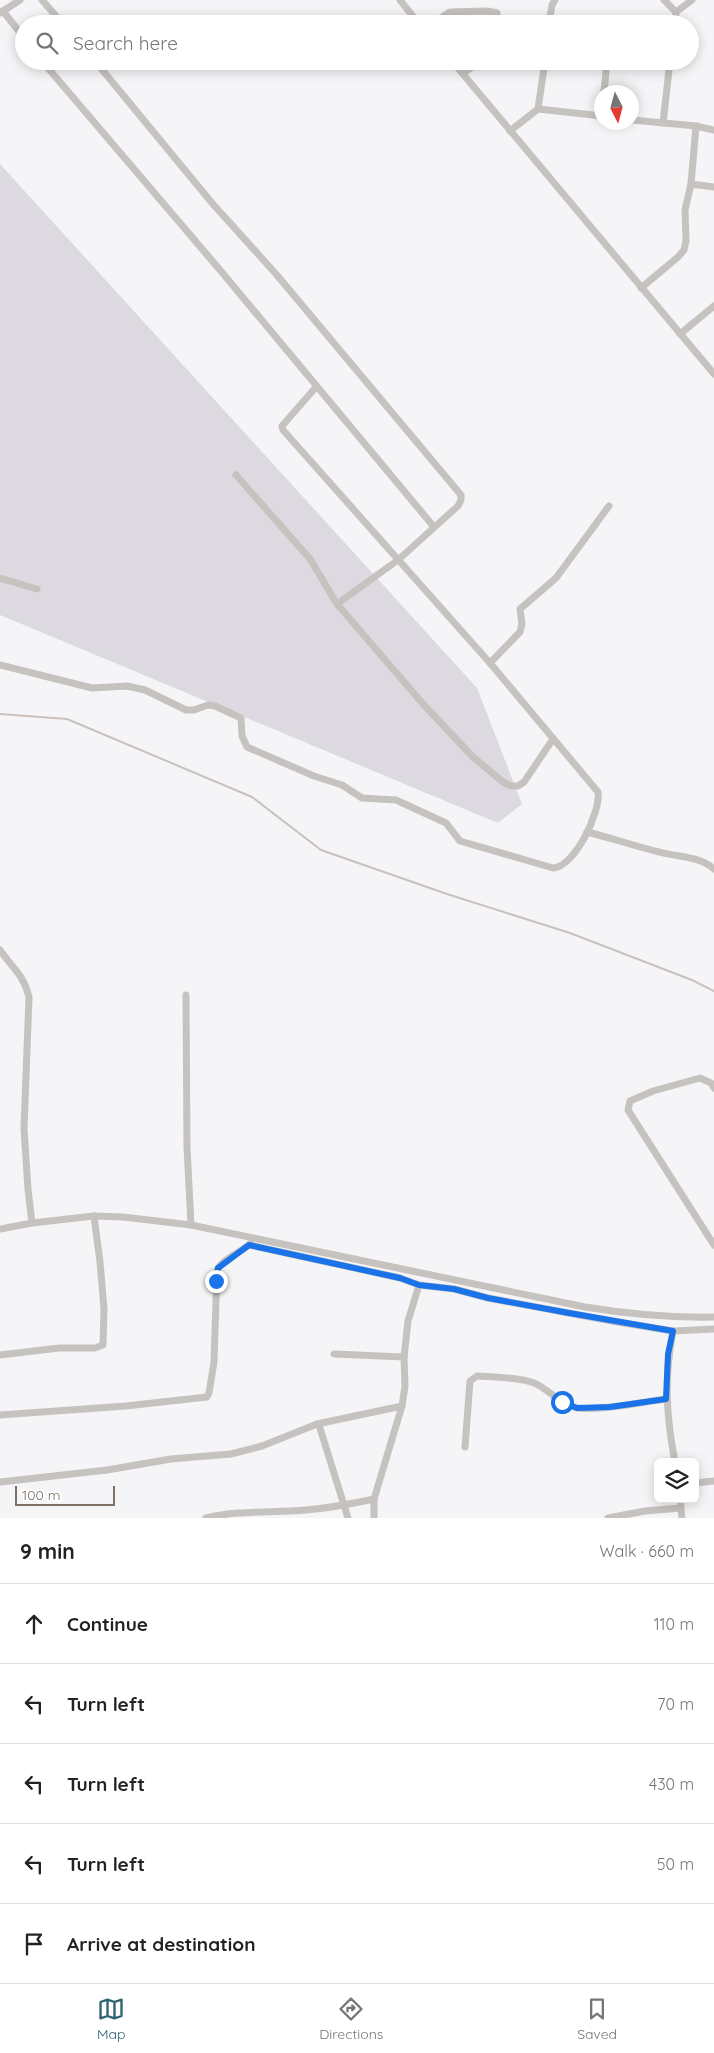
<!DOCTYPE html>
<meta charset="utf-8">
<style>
body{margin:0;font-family:Quicksand,sans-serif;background:#f2f2f2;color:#222}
.controls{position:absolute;right:15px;bottom:15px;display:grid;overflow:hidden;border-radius:8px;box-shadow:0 2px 12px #0003}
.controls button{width:45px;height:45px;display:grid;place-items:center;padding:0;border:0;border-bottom:1px solid #e0e0e0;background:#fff;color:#222;font:25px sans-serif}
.compass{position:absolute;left:594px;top:85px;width:45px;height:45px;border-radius:50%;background:#fff;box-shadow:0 2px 12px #0003;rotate:174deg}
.scale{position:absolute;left:15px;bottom:12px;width:100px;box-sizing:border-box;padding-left:5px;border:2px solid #7d7065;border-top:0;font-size:14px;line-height:18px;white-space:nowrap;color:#7d7065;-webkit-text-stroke:4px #fff;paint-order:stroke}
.stop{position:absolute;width:15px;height:15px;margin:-11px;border:4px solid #1a73e8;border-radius:50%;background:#fff}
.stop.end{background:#1a73e8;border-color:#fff;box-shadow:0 1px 5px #0008}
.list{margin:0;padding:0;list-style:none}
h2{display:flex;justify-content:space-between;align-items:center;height:65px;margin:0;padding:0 20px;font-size:21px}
h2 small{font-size:16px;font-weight:400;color:#767676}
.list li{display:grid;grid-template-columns:32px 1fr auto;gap:15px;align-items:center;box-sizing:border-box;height:80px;padding:0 20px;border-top:1px solid #e0e0e0}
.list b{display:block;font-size:19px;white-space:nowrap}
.list em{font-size:16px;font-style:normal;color:#767676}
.icon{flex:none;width:28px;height:28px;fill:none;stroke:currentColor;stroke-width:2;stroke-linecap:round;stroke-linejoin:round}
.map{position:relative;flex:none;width:714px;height:1518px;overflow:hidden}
.search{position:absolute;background:#fff;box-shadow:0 2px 12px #0003;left:15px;right:15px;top:15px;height:55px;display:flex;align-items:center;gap:12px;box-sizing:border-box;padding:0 18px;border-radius:28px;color:#767676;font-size:19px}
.sheet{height:465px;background:#fff}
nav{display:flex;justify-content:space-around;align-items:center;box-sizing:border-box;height:70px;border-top:1px solid #e0e0e0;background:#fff;font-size:14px;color:#767676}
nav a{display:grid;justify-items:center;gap:2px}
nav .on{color:#2c6272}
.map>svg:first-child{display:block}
</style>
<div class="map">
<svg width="714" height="1518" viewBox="0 0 714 1518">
<rect width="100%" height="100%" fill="#f5f5f7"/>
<path fill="#ddd9e1" d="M0 164 477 688 522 804 498 823 0 615Z"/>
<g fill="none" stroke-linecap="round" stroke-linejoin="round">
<path stroke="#cac0bc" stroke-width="2" d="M0 714 67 719 252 797 321 850 447 894 570 933 692 980 714 991"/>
<g stroke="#c6c2bf" stroke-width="7">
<path d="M42 0 63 24"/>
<path d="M400 0 419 24"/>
<path d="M664 0 676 12"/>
<path d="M3 11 24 38"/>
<path d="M0 13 20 0"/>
<path d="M432 24 450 12 487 11 497 13V24"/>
<path d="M549 24 552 5 555 0"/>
<path d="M606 24H610"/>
<path d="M675 24 676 12 692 0"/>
<path d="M42 61 220 270 434 527"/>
<path d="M95 61 212 203 276 274 461 495V500L458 506 398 560 337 604"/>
<path d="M452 61 714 374"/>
<path d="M463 73 481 61"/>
<path d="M604 92 607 61"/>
<path d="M538 109 545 61"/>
<path d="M632 120 696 126 714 130"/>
<path d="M663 123 670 61"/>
<path d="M510 131 538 109 602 116"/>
<path d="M691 184 714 187"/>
<path d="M641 288 678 257 684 250 686 241 685 210 691 184 696 126"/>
<path d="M680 334 714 306"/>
<path d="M236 475 310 559 337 604 424 705 473 757 503 782 511 786H518L524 782 553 739"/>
<path d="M0 578 37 589"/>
<path d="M490 663 520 632 522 624 520 609 556 578 609 506"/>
<path d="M0 665 92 688 127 686 145 690 186 710H194L208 705 215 706 241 718 242 736 247 747 314 776 342 785 362 798 396 800 446 823 460 841 553 868C575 867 601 811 598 792L490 663 283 430 282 426 316 387"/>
<path d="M587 832C611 838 635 846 659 852 677 857 700 856 714 869"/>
<path d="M0 950C12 968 23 973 29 997L24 1129 28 1189 32 1223"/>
<path d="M186 995 187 1147 191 1225"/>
<path d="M714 1088 711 1083 700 1078 653 1091 630 1101 628 1110 714 1245"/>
<path d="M0 1229 32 1223 94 1216 123 1217 191 1225 585 1307C628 1314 670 1318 714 1317"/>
<path d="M249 1245 400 1278 419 1285 454 1289 488 1298 617 1322 673 1331 714 1329"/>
<path d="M673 1331C664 1378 666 1415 675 1462"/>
<path d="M334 1354 404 1357"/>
<path d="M0 1355 59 1348H95L103 1345 104 1309 100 1262 94 1216"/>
<path d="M0 1415 126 1406 207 1397 209 1393 214 1362 217 1271C221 1259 242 1252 251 1243"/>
<path d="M319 1425 348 1518"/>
<path d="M465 1447 470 1381 477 1376C493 1377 520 1377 534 1383 549 1389 560 1405 577 1408 600 1411 642 1402 666 1399"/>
<path d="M0 1482 107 1470 171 1459 231 1454 262 1446 317 1424 402 1406"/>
<path d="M695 1483 714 1481"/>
<path d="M680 1499 682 1518"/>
<path d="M206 1518C239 1510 272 1513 306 1510 329 1508 351 1504 374 1499"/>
<path d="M374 1518V1499L402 1406 405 1386 404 1357 408 1321 419 1285"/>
<path d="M608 1518 645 1511 681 1508"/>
</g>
</g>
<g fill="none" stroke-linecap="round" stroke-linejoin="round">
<path stroke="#1a73e8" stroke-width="6" d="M216 1281 218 1268 249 1245 400 1278 419 1285 454 1289 488 1298 569 1313 673 1331 668 1354 666 1399 610 1407 577 1408 562 1402"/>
</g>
</svg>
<div class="controls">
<button><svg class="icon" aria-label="layers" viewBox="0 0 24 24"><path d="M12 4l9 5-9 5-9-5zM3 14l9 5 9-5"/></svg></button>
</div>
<svg class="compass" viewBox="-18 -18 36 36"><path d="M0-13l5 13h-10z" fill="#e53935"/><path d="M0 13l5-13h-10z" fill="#767676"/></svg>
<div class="scale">100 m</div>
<div class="stop" style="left:562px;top:1402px"></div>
<div class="stop end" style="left:216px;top:1281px"></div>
<div class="search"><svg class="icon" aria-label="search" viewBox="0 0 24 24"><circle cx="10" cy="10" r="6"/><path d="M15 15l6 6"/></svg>Search here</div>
</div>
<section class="sheet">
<h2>9 min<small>Walk · 660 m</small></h2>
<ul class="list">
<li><svg class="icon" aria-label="ahead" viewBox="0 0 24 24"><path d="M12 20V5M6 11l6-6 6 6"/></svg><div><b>Continue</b></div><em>110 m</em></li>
<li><svg class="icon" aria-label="left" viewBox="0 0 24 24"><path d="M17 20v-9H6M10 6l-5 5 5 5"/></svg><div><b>Turn left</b></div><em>70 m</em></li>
<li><svg class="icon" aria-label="left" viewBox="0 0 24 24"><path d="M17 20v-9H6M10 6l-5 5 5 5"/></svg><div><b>Turn left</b></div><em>430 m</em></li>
<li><svg class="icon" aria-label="left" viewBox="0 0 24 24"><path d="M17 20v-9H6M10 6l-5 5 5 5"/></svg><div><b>Turn left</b></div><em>50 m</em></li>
<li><svg class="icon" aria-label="arrive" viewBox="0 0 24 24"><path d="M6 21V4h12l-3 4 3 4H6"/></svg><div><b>Arrive at destination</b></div></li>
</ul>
</section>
<nav>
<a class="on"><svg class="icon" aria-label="map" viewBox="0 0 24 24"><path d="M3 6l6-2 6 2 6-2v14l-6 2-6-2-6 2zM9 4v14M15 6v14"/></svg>Map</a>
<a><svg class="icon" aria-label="directions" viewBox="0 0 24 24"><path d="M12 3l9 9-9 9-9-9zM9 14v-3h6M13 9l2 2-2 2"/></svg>Directions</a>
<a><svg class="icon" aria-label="saved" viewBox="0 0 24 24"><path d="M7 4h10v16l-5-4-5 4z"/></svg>Saved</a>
</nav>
